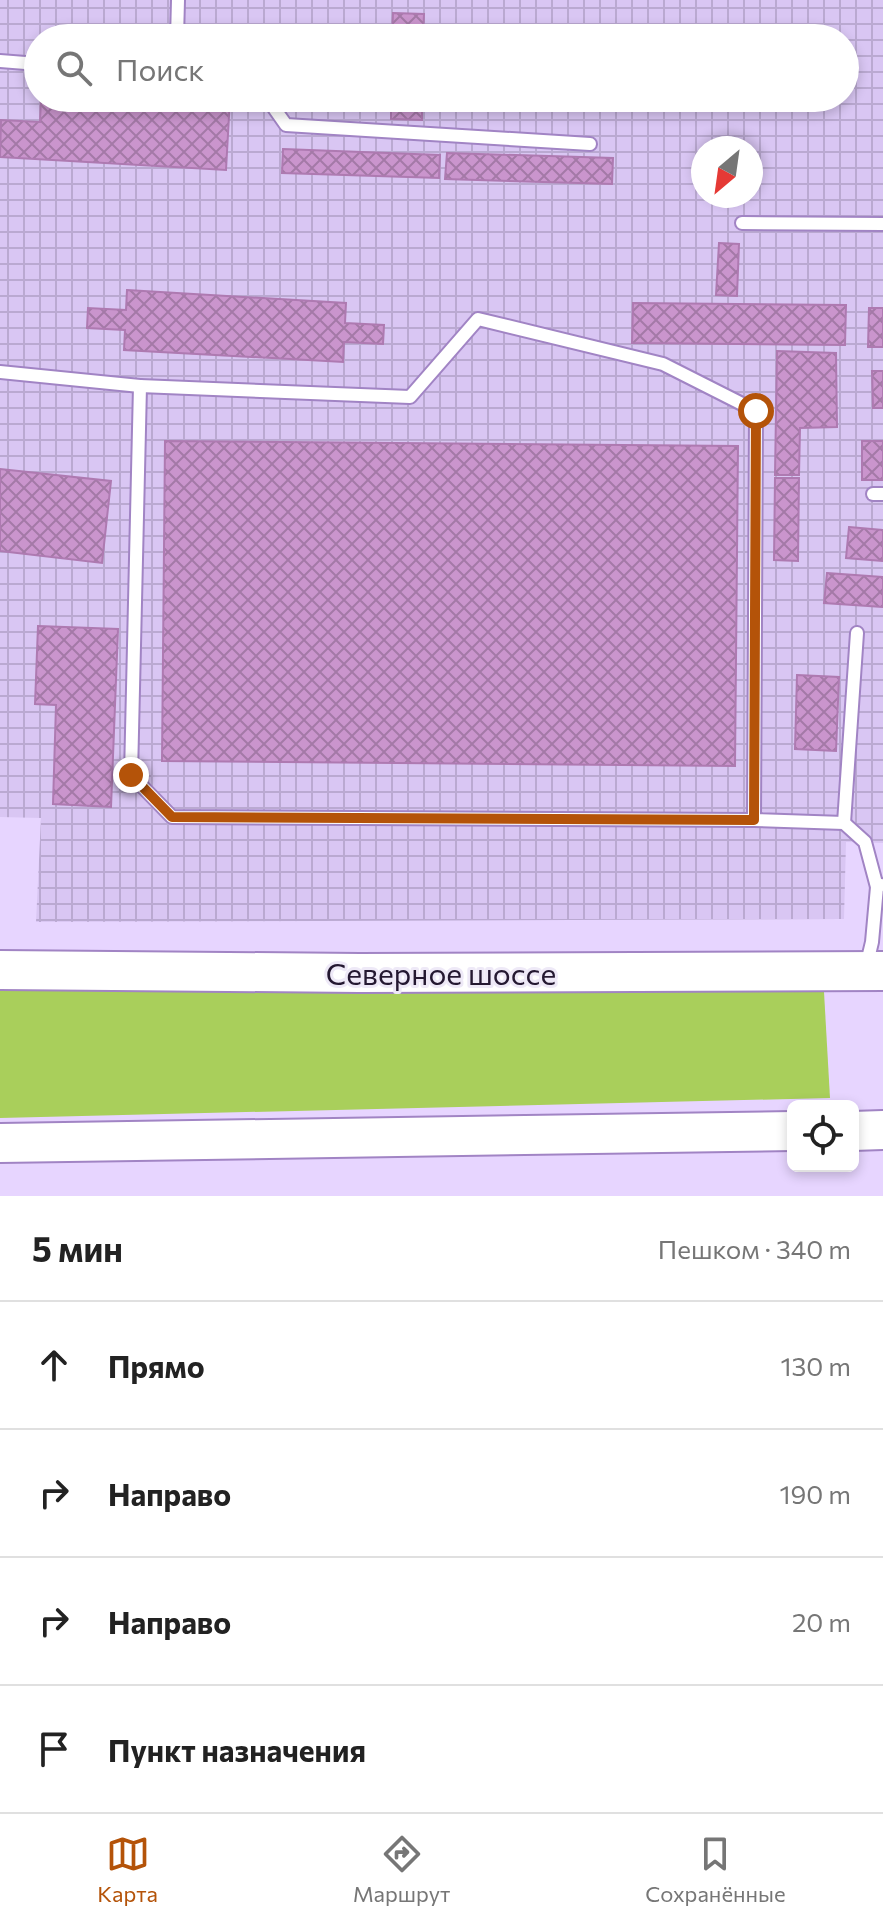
<!DOCTYPE html>
<html lang="ru">
<meta charset="utf-8">
<style>
body{margin:0;font-family:Commissioner,sans-serif;background:#f6f6f6;color:#222}
.controls{position:absolute;right:24px;bottom:24px;display:grid;overflow:hidden;border-radius:12px;box-shadow:0 4px 12px #0003}
.controls button{width:72px;height:72px;display:grid;place-items:center;padding:0;border:0;border-bottom:2px solid #e0e0e0;background:#fff;color:#222;font:40px sans-serif}
.compass{position:absolute;left:691px;top:136px;width:72px;height:72px;border-radius:50%;background:#fff;box-shadow:0 4px 12px #0003;rotate:209deg}
.stop{position:absolute;width:24px;height:24px;margin:-18px;border:6px solid #b45309;border-radius:50%;background:#fff}
.stop.end{background:#b45309;border-color:#fff;box-shadow:0 2px 8px #0008}
.list{margin:0;padding:0;list-style:none}
h2{display:flex;justify-content:space-between;align-items:center;height:104px;margin:0;padding:0 32px;font-size:34px}
h2 small{font-size:26px;font-weight:400;color:#767676}
.list li{display:grid;grid-template-columns:52px 1fr auto;gap:24px;align-items:center;box-sizing:border-box;height:128px;padding:0 32px;border-top:2px solid #e0e0e0}
.list b{display:block;font-size:30px;white-space:nowrap}
.list em{font-size:26px;font-style:normal;color:#767676}
.icon{flex:none;width:44px;height:44px;fill:none;stroke:currentColor;stroke-width:2;stroke-linecap:round;stroke-linejoin:round}
.map{position:relative;flex:none;width:883px;height:1196px;overflow:hidden}
.search{position:absolute;background:#fff;box-shadow:0 4px 12px #0003;left:24px;right:24px;top:24px;height:88px;display:flex;align-items:center;gap:20px;box-sizing:border-box;padding:0 28px;border-radius:44px;color:#767676;font-size:30px}
.sheet{height:616px;background:#fff}
nav{display:flex;justify-content:space-around;align-items:center;box-sizing:border-box;height:112px;border-top:2px solid #e0e0e0;background:#fff;font-size:22px;color:#767676}
nav a{display:grid;justify-items:center;gap:4px}
nav .on{color:#b45309}
.map>svg:first-child{display:block}
</style>
<div class="map">
<svg width="883" height="1196" viewBox="0 0 883 1196">
<defs>
<pattern id="industrial-grid" width="8" height="8" patternUnits="userSpaceOnUse" patternTransform="scale(2)"><rect width="8" height="8" fill="#d9c6f3"/><path d="M0 4h8M4 0v8" fill="none" stroke="#baa9d1"/></pattern>
<pattern id="building-cross-hatch" width="8" height="8" patternUnits="userSpaceOnUse" patternTransform="scale(2)"><rect width="8" height="8" fill="#ca95cd"/><path d="M0 0l8 8M0 8l8-8" fill="none" stroke="#a479a7"/></pattern>
</defs>
<rect width="100%" height="100%" fill="#e7d5ff"/>
<path fill="url(#industrial-grid)" fill-rule="evenodd" d="M0 0H883V843L846 842 844 919 36 922 41 818 0 817ZM38 38H845V98H38ZM703 148H751V196H703Z"/>
<path fill="#a9cf5b" d="M0 990 824 992 830 1098 0 1118Z"/>
<g fill="url(#building-cross-hatch)" stroke="#ae7ab1" stroke-width="2">
<path d="M393 13 424 14 423 38H392Z"/>
<path d="M41 98H230L226 170 0 157 1 120 40 122Z"/>
<path d="M391 98H422V120L391 119Z"/>
<path d="M283 149 440 155 439 178 282 173Z"/>
<path d="M447 153 613 158 612 184 445 179Z"/>
<path d="M719 243 739 244 737 296 716 295Z"/>
<path d="M127 290 346 303 345 323 384 325 383 344 344 342 343 362 124 350 125 330 87 328 88 308 126 310Z"/>
<path d="M633 303 846 305 845 345 632 343Z"/>
<path d="M869 308H883V347H868Z"/>
<path d="M777 351 836 353 837 427 800 428 799 475H775Z"/>
<path d="M872 371H883V408H873Z"/>
<path d="M165 441 738 446 735 766 162 761Z"/>
<rect x="862" y="441" width="21" height="39"/>
<path d="M0 469 111 481 102 563 0 551Z"/>
<path d="M775 478H799L798 561 774 560Z"/>
<path d="M849 527 883 530V561L846 558Z"/>
<path d="M827 573 883 577V607L824 603Z"/>
<path d="M38 626 118 629 111 807 53 804 56 705 35 704Z"/>
<path d="M797 675 839 677 836 751 795 749Z"/>
</g>
<g fill="none" stroke-linecap="round" stroke-linejoin="round">
<defs>
<g id="lane">
<path d="M177 38 178 0"/>
<path d="M0 61 38 64"/>
<path d="M267 98 286 125 590 144"/>
<path d="M742 223 883 224"/>
<path d="M0 372 140 386"/>
<path d="M873 494H883"/>
<path d="M754 820 756 411 663 364 478 319 410 397 140 386 131 775 172 817 754 820 844 823 865 842 877 887"/>
<path d="M844 823 857 633"/>
<path d="M866 967 872 942 877 887 881 885"/>
</g>
<g id="primary">
<path d="M0 970 360 973 883 971"/>
<path d="M853 1131 883 1130"/>
<path d="M0 1143 793 1131"/>
</g>
</defs>
<use href="#lane" stroke="#a184c4" stroke-width="16"/>
<use href="#primary" stroke="#a184c4" stroke-width="42"/>
<use href="#lane" stroke="#fff" stroke-width="12"/>
<use href="#primary" stroke="#fff" stroke-width="38"/>
</g>
<g fill="none" stroke-linecap="round" stroke-linejoin="round">
<path stroke="#b45309" stroke-width="10" d="M131 775 172 817 754 820 756 411"/>
</g>
<g text-anchor="middle" dominant-baseline="central" stroke-width="6" stroke-linejoin="round" paint-order="stroke">
<g font-size="30" fill="#241831" stroke="#eee9f7">
<text x="441" y="972">Северное шоссе</text>
</g>
</g>
</svg>
<div class="controls">
<button><svg class="icon" aria-label="locate" viewBox="0 0 24 24"><circle cx="12" cy="12" r="6"/><path d="M12 2v4M12 18v4M2 12h4M18 12h4"/></svg></button>
</div>
<svg class="compass" viewBox="-18 -18 36 36"><path d="M0-13l5 13h-10z" fill="#e53935"/><path d="M0 13l5-13h-10z" fill="#767676"/></svg>
<div class="stop" style="left:756px;top:411px"></div>
<div class="stop end" style="left:131px;top:775px"></div>
<div class="search"><svg class="icon" aria-label="search" viewBox="0 0 24 24"><circle cx="10" cy="10" r="6"/><path d="M15 15l6 6"/></svg>Поиск</div>
</div>
<section class="sheet">
<h2>5 мин<small>Пешком · 340 m</small></h2>
<ul class="list">
<li><svg class="icon" aria-label="ahead" viewBox="0 0 24 24"><path d="M12 20V5M6 11l6-6 6 6"/></svg><div><b>Прямо</b></div><em>130 m</em></li>
<li><svg class="icon" aria-label="right" viewBox="0 0 24 24"><path d="M7 20v-9h11M14 6l5 5-5 5"/></svg><div><b>Направо</b></div><em>190 m</em></li>
<li><svg class="icon" aria-label="right" viewBox="0 0 24 24"><path d="M7 20v-9h11M14 6l5 5-5 5"/></svg><div><b>Направо</b></div><em>20 m</em></li>
<li><svg class="icon" aria-label="arrive" viewBox="0 0 24 24"><path d="M6 21V4h12l-3 4 3 4H6"/></svg><div><b>Пункт назначения</b></div></li>
</ul>
</section>
<nav>
<a class="on"><svg class="icon" aria-label="map" viewBox="0 0 24 24"><path d="M3 6l6-2 6 2 6-2v14l-6 2-6-2-6 2zM9 4v14M15 6v14"/></svg>Карта</a>
<a><svg class="icon" aria-label="directions" viewBox="0 0 24 24"><path d="M12 3l9 9-9 9-9-9zM9 14v-3h6M13 9l2 2-2 2"/></svg>Маршрут</a>
<a><svg class="icon" aria-label="saved" viewBox="0 0 24 24"><path d="M7 4h10v16l-5-4-5 4z"/></svg>Сохранённые</a>
</nav>
